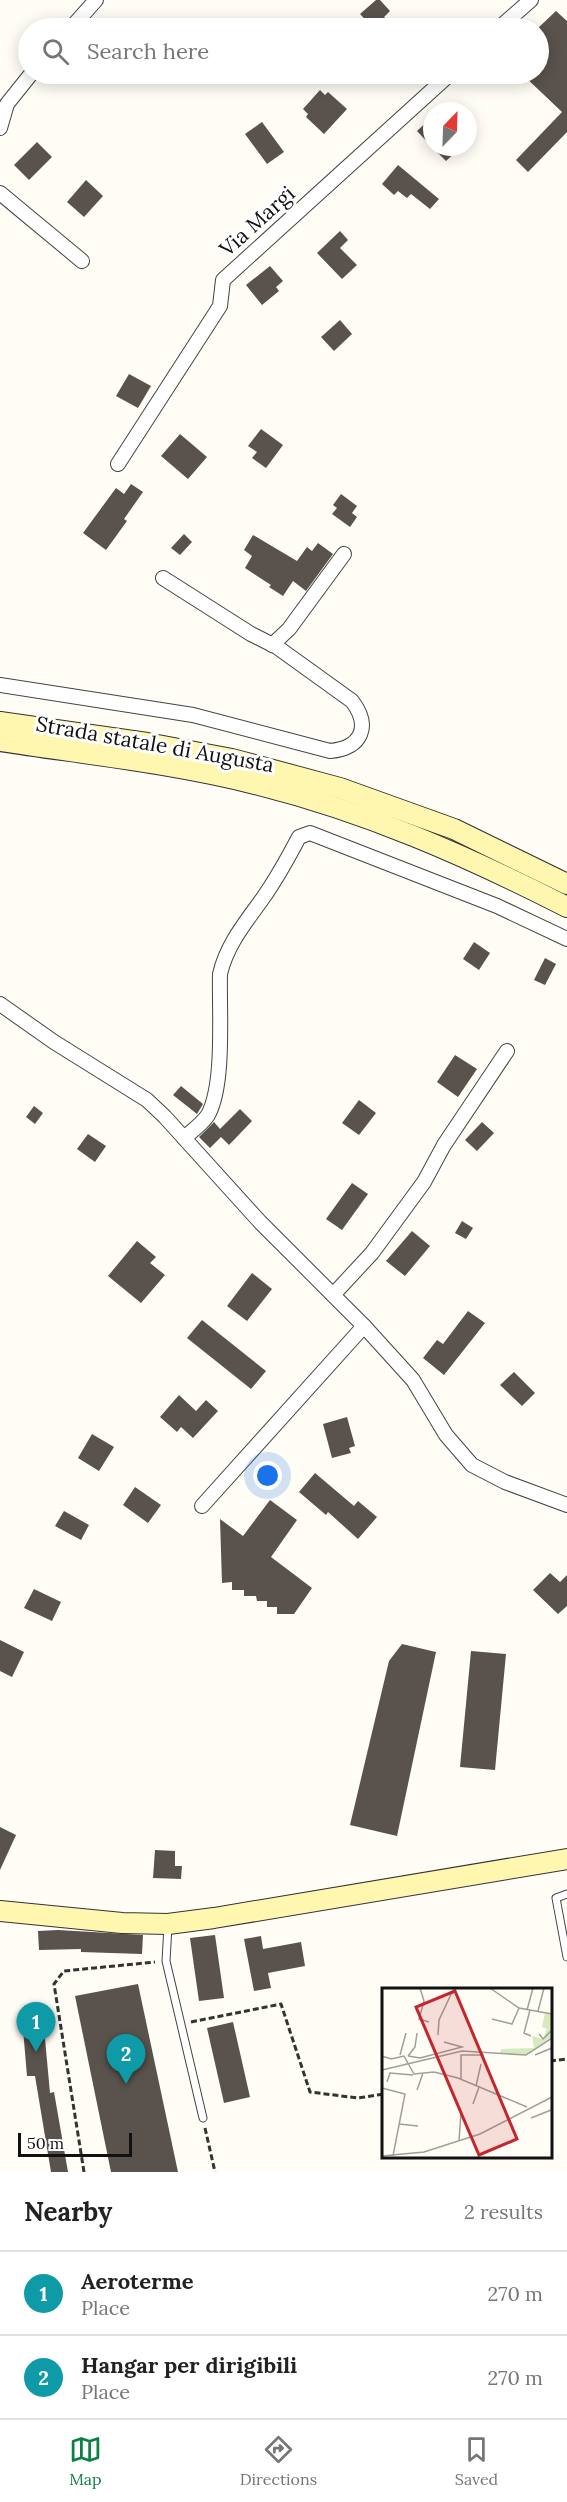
<!DOCTYPE html>
<style>
body{margin:0;font-family:Lora,serif;background:#f6f6f6;color:#222}
.compass{position:absolute;left:423px;top:102px;width:54px;height:54px;border-radius:50%;background:#fff;box-shadow:0 3px 15px #0003;rotate:23deg}
.scale{position:absolute;left:18px;bottom:15px;width:114px;box-sizing:border-box;padding-left:6px;border:3px solid #111;border-top:0;font-size:16px;line-height:21px;white-space:nowrap;color:#111;-webkit-text-stroke:4px #fff;paint-order:stroke}
.you{position:absolute;left:268px;top:1476px;width:21px;height:21px;margin:-15px;border:4px solid #fff;border-radius:50%;background:#1a73e8;box-shadow:0 0 0 9px #1a73e833}
.badge{display:grid;place-items:center;width:39px;height:39px;border-radius:50%;background:#0b8043;color:#fff;font-size:20px;font-weight:700}
.pin{position:absolute;translate:-50% -50px;filter:drop-shadow(0 2px 3px #0008)}
.pin::after{content:'';position:absolute;top:32px;width:21px;height:18px;background:inherit;clip-path:polygon(0 0,100% 0,50% 100%)}
.list{margin:0;padding:0;list-style:none}
h2{display:flex;justify-content:space-between;align-items:center;height:78px;margin:0;padding:0 24px;font-size:26px}
h2 small{font-size:20px;font-weight:400;color:#767676}
.list li{display:grid;grid-template-columns:39px 1fr auto;gap:18px;align-items:center;box-sizing:border-box;height:84px;padding:0 24px;border-top:2px solid #e0e0e0}
.list b{display:block;font-size:22px;white-space:nowrap}
.list p{margin:0;font-size:20px;white-space:nowrap;color:#767676}
.list em{font-size:20px;font-style:normal;color:#767676}
.icon{flex:none;width:33px;height:33px;fill:none;stroke:currentColor;stroke-width:2;stroke-linecap:round;stroke-linejoin:round}
.map{position:relative;flex:none;width:567px;height:2172px;overflow:hidden}
.search{position:absolute;background:#fff;box-shadow:0 3px 15px #0003;left:18px;right:18px;top:18px;height:66px;display:flex;align-items:center;gap:15px;box-sizing:border-box;padding:0 21px;border-radius:33px;color:#767676;font-size:22px}
.sheet{height:246px;background:#fff}
nav{display:flex;justify-content:space-around;align-items:center;box-sizing:border-box;height:84px;border-top:2px solid #e0e0e0;background:#fff;font-size:16px;color:#767676}
nav a{display:grid;justify-items:center;gap:3px}
nav .on{color:#0b8043}
.map>svg:first-child{display:block}
</style>
<div class="map">
<svg width="567" height="2172" viewBox="0 0 567 2172">
<rect width="100%" height="100%" fill="#fffdf5"/>
<g fill="#5a524d">
<path d="M376 0H380L390 11 384 17 390 22 383 28H373L360 14Z"/>
<path d="M556 11 567 21V132L528 172 516 160 562 112 522 74H538V28Z"/>
<path d="M320 90 325 95 328 92 347 109 324 134 306 117 308 114 303 109Z"/>
<path d="M432 117V147L417 131Z"/>
<path d="M262 122 284 152 267 164 245 134Z"/>
<path d="M37 142 52 157 29 180 14 165Z"/>
<path d="M432 147H461L446 161Z"/>
<path d="M398 165 439 199 430 209 411 194 407 198 398 191 394 195 382 184Z"/>
<path d="M86 180 103 196 84 217 67 202Z"/>
<path d="M340 231 348 240 340 248 357 265 342 279 317 253Z"/>
<path d="M270 266 283 281 276 287 279 291 262 305 246 285Z"/>
<path d="M340 320 352 334 334 351 321 337Z"/>
<path d="M129 374 151 386 138 408 116 396Z"/>
<path d="M261 429 283 445 266 468 252 458 257 452 248 446Z"/>
<path d="M180 434 207 457 188 479 161 456Z"/>
<path d="M131 484 143 492 124 519 127 521 106 550 83 533 116 488 124 494Z"/>
<path d="M341 494 357 506 352 513 357 517 350 527 332 514 337 508 333 505Z"/>
<path d="M184 534 192 542 180 555 171 548Z"/>
<path d="M253 535 297 561 307 547 312 551 318 543 333 554 306 591 293 581 283 596 269 587 271 585 245 568 252 556 244 550Z"/>
<path d="M474 942 490 953 479 970 463 959Z"/>
<path d="M545 958 556 964 545 985 534 980Z"/>
<path d="M455 1055 477 1069 458 1097 437 1082Z"/>
<path d="M181 1086 203 1104 197 1114 173 1095Z"/>
<path d="M359 1100 376 1113 359 1135 342 1123Z"/>
<path d="M34 1106 43 1113 35 1124 26 1117Z"/>
<path d="M240 1109 252 1121 229 1145 221 1137 210 1148 199 1137 214 1122 220 1129Z"/>
<path d="M482 1122 494 1133 477 1151 465 1140Z"/>
<path d="M88 1134 106 1146 95 1162 77 1149Z"/>
<path d="M352 1183 368 1194 342 1230 326 1219Z"/>
<path d="M462 1221 473 1228 466 1239 455 1233Z"/>
<path d="M412 1231 430 1246 405 1276 386 1261Z"/>
<path d="M137 1241 156 1257 150 1263 165 1275 141 1303 108 1276Z"/>
<path d="M252 1273 272 1289 247 1321 227 1306Z"/>
<path d="M468 1311 485 1323 444 1375 423 1358 437 1340 443 1344Z"/>
<path d="M202 1320 266 1371 251 1389 187 1338Z"/>
<path d="M514 1372 535 1393 522 1406 500 1385Z"/>
<path d="M179 1395 196 1411 206 1400 218 1411 193 1438 181 1427 177 1432 160 1417Z"/>
<path d="M347 1417 355 1446 349 1448 351 1453 332 1458 323 1424Z"/>
<path d="M92 1434 114 1447 99 1471 78 1458Z"/>
<path d="M315 1473 354 1506 358 1501 377 1517 358 1539 328 1512 326 1515 299 1492Z"/>
<path d="M135 1487 161 1505 148 1523 123 1505Z"/>
<path d="M270 1500 297 1520 271 1557 312 1588 294 1614H277V1607H267V1601H257L256 1596H244V1590H232V1582L222 1583 220 1519 243 1536Z"/>
<path d="M64 1511 89 1525 81 1540 55 1526Z"/>
<path d="M550 1573 560 1582 567 1575V1606L558 1614 533 1590Z"/>
<path d="M34 1589 61 1602 52 1621 24 1608Z"/>
<path d="M0 1640 24 1652 12 1677 0 1671Z"/>
<path d="M402 1644 436 1652 397 1836 350 1825 389 1661Z"/>
<path d="M471 1651 506 1654 495 1770 460 1767Z"/>
<path d="M0 1827 16 1835 0 1870Z"/>
<path d="M155 1850 175 1851V1866H182L181 1879 153 1878Z"/>
<path d="M58 1930 143 1935 142 1954 81 1952V1949L39 1950 38 1931Z"/>
<path d="M215 1935 224 1998 199 2001 190 1938Z"/>
<path d="M261 1936 263 1949 301 1942 305 1966 268 1973 271 1988 254 1991 244 1939Z"/>
<path d="M138 1984 178 2172H111L75 1996Z"/>
<path d="M233 2022 250 2097 224 2103 207 2028Z"/>
<path d="M44 2028 50 2093 54 2092 68 2172H51L35 2076H27L23 2029Z"/>
</g>
<g fill="none" stroke-linecap="round" stroke-linejoin="round">
<defs>
<g id="lane">
<path d="M567 1894 556 1898 567 1957"/>
<path d="M168 1926 166 1961 203 2118"/>
</g>
<g id="street">
<path d="M71 28 96 0"/>
<path d="M499 28 531 0"/>
<path d="M0 128 7 104 31 74"/>
<path d="M0 193 82 261"/>
<path d="M118 464 220 306 223 280 450 74"/>
<path d="M272 645 289 629 344 554"/>
<path d="M0 685 193 715 330 751C362 748 371 726 352 701L277 647 251 634 163 578"/>
<path d="M0 1004 54 1042 147 1100 165 1117 260 1222 364 1326 413 1380 446 1435 472 1465 505 1482 567 1505"/>
<path d="M184 1138C192 1131 202 1124 208 1115 225 1084 219 1011 220 974 227 944 246 922 263 898 277 878 288 858 299 837L310 833 497 906 567 939"/>
<path d="M333 1295 372 1253 424 1182 444 1145 507 1051"/>
<path d="M202 1506 364 1326"/>
</g>
<g id="secondary">
<path d="M0 722 147 743 232 759 340 788 454 829 567 884"/>
<path d="M0 741C85 754 172 763 255 784 367 812 465 855 567 907"/>
<path d="M0 1911 122 1923 168 1924 214 1918 567 1859"/>
</g>
</defs>
<use href="#lane" stroke="#444" stroke-width="9"/>
<use href="#street" stroke="#444" stroke-width="16"/>
<use href="#secondary" stroke="#333" stroke-width="22"/>
<g stroke="#333" stroke-width="3" stroke-dasharray="6 3" stroke-linecap="butt">
<path d="M191 2022 281 2004 310 2092 358 2098 384 2094"/>
<path d="M550 2061 567 2059"/>
<path d="M205 2128 215 2172"/>
<path d="M84 2172 54 1984 64 1971 155 1962"/>
</g>
<use href="#lane" stroke="#fff" stroke-width="7"/>
<use href="#street" stroke="#fff" stroke-width="14"/>
<use href="#secondary" stroke="#fff6b0" stroke-width="20"/>
</g>
<g text-anchor="middle" dominant-baseline="central" stroke-width="6" stroke-linejoin="round" paint-order="stroke">
<g font-size="21" fill="#111" stroke="#fff">
<text transform="translate(257 221) rotate(-42)">Via Margi</text>
<text transform="translate(155 744) rotate(10)">Strada statale di Augusta</text>
</g>
</g>
<g transform="translate(382 1988)">
<rect width="170" height="170" fill="#fffdf5"/>
<path d="M163 25 169 27V49L144 66 118 65 119 61 152 60 150 48 161 51 165 41 160 39Z" fill="#d5ebbd"/>
<path fill="none" stroke="#a09f9a" stroke-width="1.5" d="M38 0 42 13 37 31 47 34M108 0 137 20 170 26M145 22 151 0M148 22 142 45 149 48M156 23 162 0M110 31 130 36 137 20M157 46 161 51 170 42M56 47 57 32 72 0M18 67 24 45M153 67 170 60M0 68 9 71 22 68 32 86 52 84 76 90 145 119M26 68 38 70 80 59 62 54M26 68 33 59 35 45M0 82 80 63 144 67 170 50M79 91V67H102M5 94 8 85 31 87M94 98 99 76M0 100 23 106 11 168M35 102 41 85M91 116 97 99M149 130 169 122M17 136 36 138M77 153 79 125M0 168 42 164 98 146 170 109"/>
<path fill="#c4262e" fill-opacity="0.15" stroke="#c4262e" stroke-width="3" d="M73 3 135 151 97 167 34 19Z"/>
<rect width="170" height="170" fill="none" stroke="#111" stroke-width="3"/>
</g>
</svg>
<svg class="compass" viewBox="-18 -18 36 36"><path d="M0-13l5 13h-10z" fill="#e53935"/><path d="M0 13l5-13h-10z" fill="#767676"/></svg>
<div class="scale">50 m</div>
<div class="you"></div>
<div class="pin badge" style="left:36px;top:2052px;background:#0f9aa8">1</div>
<div class="pin badge" style="left:126px;top:2084px;background:#0f9aa8">2</div>
<div class="search"><svg class="icon" aria-label="search" viewBox="0 0 24 24"><circle cx="10" cy="10" r="6"/><path d="M15 15l6 6"/></svg>Search here</div>
</div>
<section class="sheet">
<h2>Nearby<small>2 results</small></h2>
<ul class="list">
<li><span class="badge" style="background:#0f9aa8">1</span><div><b>Aeroterme</b><p>Place</p></div><em>270 m</em></li>
<li><span class="badge" style="background:#0f9aa8">2</span><div><b>Hangar per dirigibili</b><p>Place</p></div><em>270 m</em></li>
</ul>
</section>
<nav>
<a class="on"><svg class="icon" aria-label="map" viewBox="0 0 24 24"><path d="M3 6l6-2 6 2 6-2v14l-6 2-6-2-6 2zM9 4v14M15 6v14"/></svg>Map</a>
<a><svg class="icon" aria-label="directions" viewBox="0 0 24 24"><path d="M12 3l9 9-9 9-9-9zM9 14v-3h6M13 9l2 2-2 2"/></svg>Directions</a>
<a><svg class="icon" aria-label="saved" viewBox="0 0 24 24"><path d="M7 4h10v16l-5-4-5 4z"/></svg>Saved</a>
</nav>
